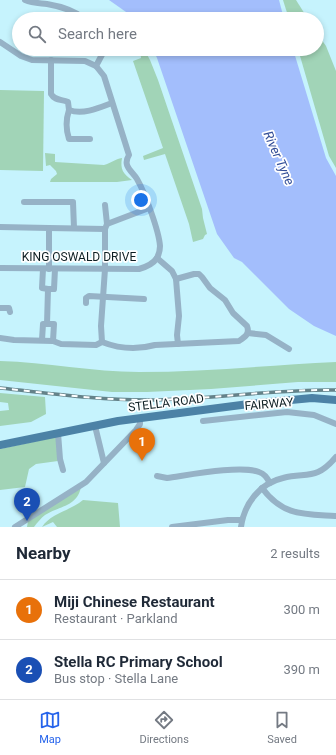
<!DOCTYPE html>
<meta charset="utf-8">
<style>
body{margin:0;font-family:Roboto,sans-serif;background:#f6f6f7;color:#1f2937}
.you{position:absolute;left:141px;top:200px;width:14px;height:14px;margin:-10px;border:3px solid #fff;border-radius:50%;background:#1a73e8;box-shadow:0 0 0 6px #1a73e833}
.badge{display:grid;place-items:center;width:26px;height:26px;border-radius:50%;background:#2563eb;color:#fff;font-size:13px;font-weight:700}
.pin{position:absolute;translate:-50% -33px;filter:drop-shadow(0 1px 2px #0008)}
.pin::after{content:'';position:absolute;top:21px;width:14px;height:12px;background:inherit;clip-path:polygon(0 0,100% 0,50% 100%)}
.list{margin:0;padding:0;list-style:none}
h2{display:flex;justify-content:space-between;align-items:center;height:52px;margin:0;padding:0 16px;font-size:17px}
h2 small{font-size:13px;font-weight:400;color:#747a83}
.list li{display:grid;grid-template-columns:26px 1fr auto;gap:12px;align-items:center;box-sizing:border-box;height:60px;padding:0 16px;border-top:1px solid #e0e1e3}
.list b{display:block;font-size:15px;white-space:nowrap}
.list p{margin:0;font-size:13px;white-space:nowrap;color:#747a83}
.list em{font-size:13px;font-style:normal;color:#747a83}
.icon{flex:none;width:22px;height:22px;fill:none;stroke:currentColor;stroke-width:2;stroke-linecap:round;stroke-linejoin:round}
.map{position:relative;flex:none;width:336px;height:527px;overflow:hidden}
.search{position:absolute;background:#fff;box-shadow:0 2px 6px #0003;left:12px;right:12px;top:12px;height:44px;display:flex;align-items:center;gap:10px;box-sizing:border-box;padding:0 14px;border-radius:22px;color:#747a83;font-size:15px}
.sheet{height:172px;background:#fff}
nav{display:flex;justify-content:space-around;align-items:center;box-sizing:border-box;height:56px;border-top:1px solid #e0e1e3;background:#fff;font-size:11px;color:#747a83}
nav a{display:grid;justify-items:center;gap:2px}
nav .on{color:#2563eb}
.map>svg:first-child{display:block}
</style>
<div class="map">
<svg width="336" height="527" viewBox="0 0 336 527">
<rect width="100%" height="100%" fill="#c6f3fd"/>
<g fill="#a1d4b7">
<path d="M283 0H296L308 19H289Z"/>
<path d="M317 33 326 46 336 71V168L329 156 298 49H317Z"/>
<path d="M140 49H144L150 60 158 80 202 209 203 218 207 234 205 235 203 239 193 242 189 224 165 154 144 160 143 156 163 148 133 61 141 58Z"/>
<path d="M0 90 44 91 43 171 0 170Z"/>
<path d="M45 153 55 154V162L104 165C111 163 115 159 122 158 120 169 123 174 132 180L117 182H50L51 179 57 174 56 171 50 165 46 166Z"/>
<path d="M0 361C46 362 93 372 139 372 205 372 270 365 336 362V382H298L211 389 147 392H112L0 380Z"/>
<path d="M0 393 45 397 46 414 31 422 0 426V411L9 410 8 403 0 402Z"/>
<path d="M56 437 58 461 36 464 29 469 25 487 0 490V449Z"/>
<path d="M81 487C77 507 59 506 45 515 41 518 37 523 34 527H27L28 521Z"/>
<path d="M83 500 118 503 120 527H57L53 522 42 527C51 513 70 511 83 500Z"/>
</g>
<g fill="#a3befc">
<path d="M109 0H279L284 19H136Z"/>
<path d="M153 49H293L326 158 336 176V336L314 326 289 309 242 262 234 258 217 234 157 58Z"/>
</g>
<g fill="none" stroke-linecap="round" stroke-linejoin="round">
<g stroke="#96b2c6" stroke-width="6">
<path d="M25 0C32 3 39 3 47 4 59 6 75 11 85 19"/>
<path d="M0 42 21 56 32 60 85 61 96 66 104 76 129 155C122 166 132 171 137 179 145 193 159 231 160 246 160 250 159 254 157 258 153 264 146 267 139 269L0 268"/>
<path d="M51 60V94C55 101 62 99 68 102L69 110C83 115 99 108 112 103"/>
<path d="M96 66 105 49"/>
<path d="M69 110C66 119 66 130 69 139H90"/>
<path d="M24 202H73L74 228"/>
<path d="M105 205 107 224"/>
<path d="M0 227 49 228V269"/>
<path d="M49 228 105 229"/>
<path d="M157 258 172 271 176 279 179 316 177 335 178 344"/>
<path d="M43 269 42 288 48 289"/>
<path d="M86 303V298L89 296 144 299"/>
<path d="M0 308H9L10 312"/>
<path d="M47 324 48 289H54L55 269"/>
<path d="M248 333 266 335 289 349"/>
<path d="M0 338 14 340 53 341 61 344 96 345 102 342C120 349 137 350 155 345L239 341C245 337 250 334 247 326L233 313 225 300 210 288 202 277 199 274H194L176 279"/>
<path d="M42 340 43 324H54L53 341"/>
<path d="M102 342 101 326 105 269V229L107 224 149 208"/>
<path d="M203 421 287 412 314 415 336 424"/>
<path d="M95 426 104 463"/>
<path d="M58 433 60 459 63 470"/>
<path d="M157 476 167 478C189 475 240 465 259 472 265 474 267 478 270 483"/>
<path d="M262 488C283 516 303 514 335 516"/>
<path d="M15 527 86 482 136 430 140 424V418"/>
<path d="M172 527 228 520H242"/>
<path d="M241 527C244 504 260 483 283 478 307 472 316 481 336 457"/>
</g>
<path stroke="#4c82a6" stroke-width="8" d="M0 445 118 421 249 404 312 398 336 400"/>
<defs>
<path id="rail" d="M0 388C48 393 97 400 145 400 209 400 272 389 336 390"/>
</defs>
<use href="#rail" stroke="#648289" stroke-width="3.5"/>
<use href="#rail" stroke="#fff" stroke-width="2" stroke-dasharray="6" stroke-linecap="butt"/>
</g>
<g text-anchor="middle" dominant-baseline="central" stroke-width="3.5" stroke-linejoin="round" paint-order="stroke">
<g font-size="12" fill="#0d1e22" stroke="#fff">
<text x="79" y="257">KING OSWALD DRIVE</text>
<text transform="translate(166 403) rotate(-7)">STELLA ROAD</text>
<text transform="translate(269 404) rotate(-5)">FAIRWAY</text>
</g>
<g font-size="13" font-style="italic" fill="#344f98" stroke="#fff">
<text transform="translate(279 158) rotate(66)">River Tyne</text>
</g>
</g>
</svg>
<div class="you"></div>
<div class="pin badge" style="left:142px;top:461px;background:#e8710a">1</div>
<div class="pin badge" style="left:27px;top:521px;background:#1a4fb4">2</div>
<div class="search"><svg class="icon" aria-label="search" viewBox="0 0 24 24"><circle cx="10" cy="10" r="6"/><path d="M15 15l6 6"/></svg>Search here</div>
</div>
<section class="sheet">
<h2>Nearby<small>2 results</small></h2>
<ul class="list">
<li><span class="badge" style="background:#e8710a">1</span><div><b>Miji Chinese Restaurant</b><p>Restaurant · Parkland</p></div><em>300 m</em></li>
<li><span class="badge" style="background:#1a4fb4">2</span><div><b>Stella RC Primary School</b><p>Bus stop · Stella Lane</p></div><em>390 m</em></li>
</ul>
</section>
<nav>
<a class="on"><svg class="icon" aria-label="map" viewBox="0 0 24 24"><path d="M3 6l6-2 6 2 6-2v14l-6 2-6-2-6 2zM9 4v14M15 6v14"/></svg>Map</a>
<a><svg class="icon" aria-label="directions" viewBox="0 0 24 24"><path d="M12 3l9 9-9 9-9-9zM9 14v-3h6M13 9l2 2-2 2"/></svg>Directions</a>
<a><svg class="icon" aria-label="saved" viewBox="0 0 24 24"><path d="M7 4h10v16l-5-4-5 4z"/></svg>Saved</a>
</nav>
